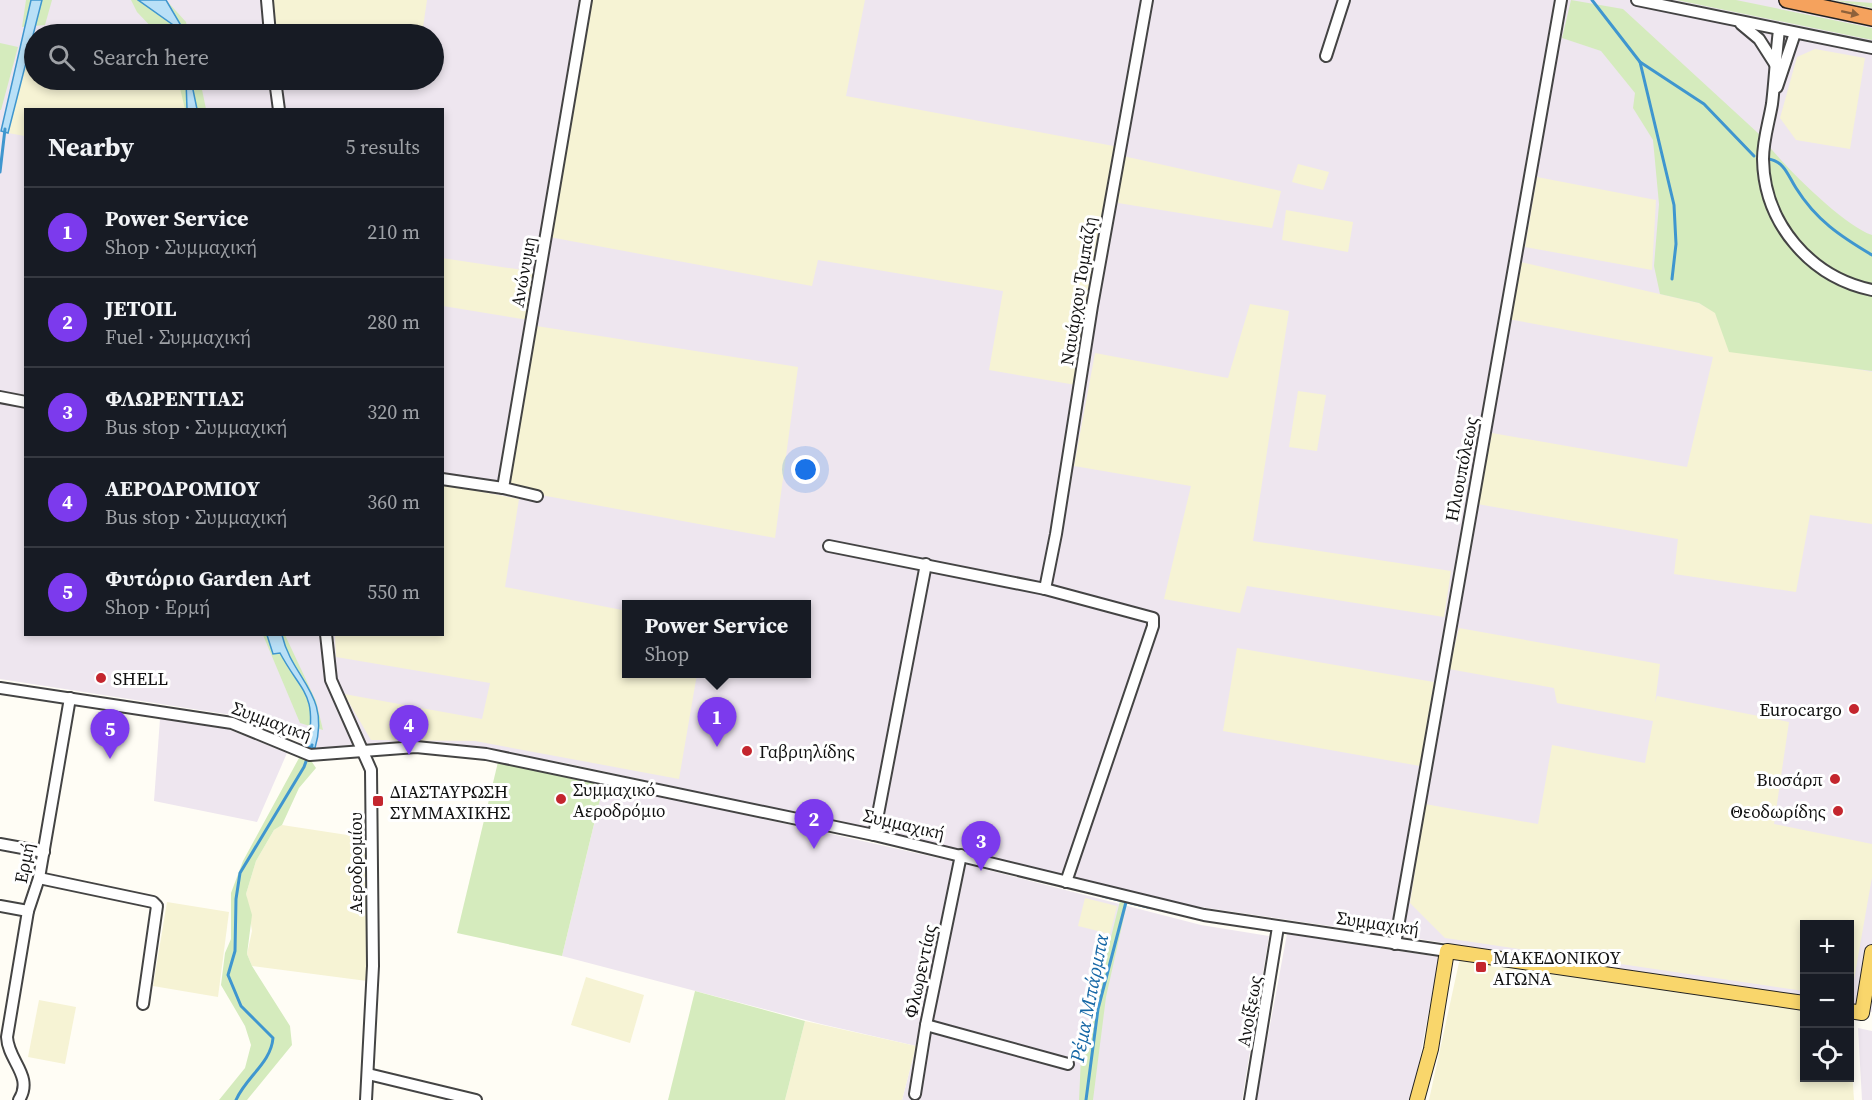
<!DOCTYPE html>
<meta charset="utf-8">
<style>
body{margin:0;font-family:"Source Serif 4",serif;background:#242831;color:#f1f3f6}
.controls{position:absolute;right:18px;bottom:18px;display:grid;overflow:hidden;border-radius:0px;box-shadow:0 3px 9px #0003}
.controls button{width:54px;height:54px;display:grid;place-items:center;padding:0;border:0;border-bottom:2px solid #363941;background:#171b24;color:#f1f3f6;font:30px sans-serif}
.you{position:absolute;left:806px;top:470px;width:21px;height:21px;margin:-15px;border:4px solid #fff;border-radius:50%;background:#1a73e8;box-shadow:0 0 0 9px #1a73e833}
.badge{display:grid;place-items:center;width:39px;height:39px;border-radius:50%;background:#7c3aed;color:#fff;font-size:20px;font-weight:700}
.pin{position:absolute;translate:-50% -50px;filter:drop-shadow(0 2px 3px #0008)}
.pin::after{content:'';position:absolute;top:32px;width:21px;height:18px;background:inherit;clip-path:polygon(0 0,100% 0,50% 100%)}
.popup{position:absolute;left:622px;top:600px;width:189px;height:78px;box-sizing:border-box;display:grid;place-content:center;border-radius:0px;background:#171b24;filter:drop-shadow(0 2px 4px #0005);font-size:20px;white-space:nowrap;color:#9ea1a6}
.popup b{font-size:22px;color:#f1f3f6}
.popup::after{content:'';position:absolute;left:50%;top:100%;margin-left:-12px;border:12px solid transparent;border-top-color:#171b24}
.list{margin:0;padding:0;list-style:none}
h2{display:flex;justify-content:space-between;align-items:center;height:78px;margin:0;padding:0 24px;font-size:26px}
h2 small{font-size:20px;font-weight:400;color:#9ea1a6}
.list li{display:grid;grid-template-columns:39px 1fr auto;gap:18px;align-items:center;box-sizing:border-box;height:90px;padding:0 24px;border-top:2px solid #363941}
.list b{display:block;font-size:22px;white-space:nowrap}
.list p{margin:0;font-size:20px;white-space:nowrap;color:#9ea1a6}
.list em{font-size:20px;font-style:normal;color:#9ea1a6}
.icon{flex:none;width:33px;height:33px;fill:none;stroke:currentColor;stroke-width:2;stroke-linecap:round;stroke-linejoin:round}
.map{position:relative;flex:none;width:1872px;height:1100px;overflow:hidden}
.search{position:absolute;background:#171b24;box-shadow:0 3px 9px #0003;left:24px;top:24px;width:420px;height:66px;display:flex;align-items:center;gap:15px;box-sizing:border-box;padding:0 21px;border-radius:33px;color:#9ea1a6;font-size:22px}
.panel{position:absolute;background:#171b24;box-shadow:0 3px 9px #0003;left:24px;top:108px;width:420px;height:528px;border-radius:0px}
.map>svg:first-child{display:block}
</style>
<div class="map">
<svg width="1872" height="1100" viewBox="0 0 1872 1100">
<rect width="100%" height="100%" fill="#fffdf5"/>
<g fill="#eee6ef" fill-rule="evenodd">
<path d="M0 0H1872V1012L1850 1008V924H1804V999L1745 987 1180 904 860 827 565 763 436 742 404 741 318 748 302 743 251 718 0 679ZM34 34H434V80H34ZM26 110H442V634H26ZM627 604H807V674H627Z"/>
<path d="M160 719 223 727 287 753 257 822 154 801Z"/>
<path d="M604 783 965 864 1201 925 1269 936 1242 1100H902L916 1046 821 1024 562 956Z"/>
<path d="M1287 934 1439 957 1412 1100H1256Z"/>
<path d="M1858 1028 1872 1031V1100H1862Z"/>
</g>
<g fill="#f6f3d4">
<path d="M267 0H427L422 34H270Z"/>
<path d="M589 0H865L846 96 1119 147 1076 385 989 370 1003 291 818 260 812 286 544 236Z"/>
<path d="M30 45H34V80H179L186 109 26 110 25 136 8 133Z"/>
<path d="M1815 49 1865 58 1850 149 1796 140 1780 118 1797 57Z"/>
<path d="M1123 156 1281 191 1272 228 1118 203Z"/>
<path d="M1298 164 1329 172 1323 190 1292 182Z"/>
<path d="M1537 177 1656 200 1652 270 1525 247Z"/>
<path d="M1286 210 1353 222 1348 252 1282 240Z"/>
<path d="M442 258 536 272 528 320 443 306Z"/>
<path d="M1516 261 1699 303 1716 313 1841 366 1872 372V524L1810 515 1796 592 1674 574 1678 539 1477 504 1492 433 1687 467 1713 357 1508 319Z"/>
<path d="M1250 304 1289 311 1253 541 1451 571 1444 617 1247 586 1240 613 1164 599 1191 486 1074 466 1095 353 1228 378Z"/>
<path d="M530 325 798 367 775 538 503 488Z"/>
<path d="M1298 391 1326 395 1317 451 1289 447Z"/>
<path d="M443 484 519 499 505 587 627 611V674H697L679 779 475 741 371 740 344 694 482 719 490 683 336 657 335 635 442 634Z"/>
<path d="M1459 628 1660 664 1655 703 1657 696 1789 722 1774 824 1872 844V877L1851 997 1850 924H1804V991L1445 938 1410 903 1425 804 1538 824 1552 745 1645 763 1653 721 1557 703 1554 688 1449 669Z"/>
<path d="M1237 648 1434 682 1420 766 1223 731Z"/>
<path d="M282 825 367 838V981L252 966 247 954 252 931 246 894 256 861 274 830Z"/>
<path d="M1085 898 1117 906 1110 934 1078 926Z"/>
<path d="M167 902 229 912 218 997 153 986Z"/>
<path d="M1460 958 1804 1009V1078H1850V1037L1854 1100H1429Z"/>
<path d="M586 977 644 995 630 1043 571 1025Z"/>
<path d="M39 1000 76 1007 65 1064 28 1057Z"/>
<path d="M805 1021 916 1046 902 1100H785Z"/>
</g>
<g fill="#d5ebbd">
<path d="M26 0H52L45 25 22 27Z"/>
<path d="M131 0H166L186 22 189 34H158L137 12Z"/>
<path d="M1571 0 1623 9 1759 134C1779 161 1841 224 1872 235V371L1729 352 1715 313 1699 303 1660 294 1654 266 1659 204 1653 140 1633 108 1635 93 1601 51 1562 38Z"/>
<path d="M1676 0H1736L1872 28V40Z"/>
<path d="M1832 0 1872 3V8Z"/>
<path d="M0 43 18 47 1 110H0Z"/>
<path d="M178 80H200L206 109H185Z"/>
<path d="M263 635H285L316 701 323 730 300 723Z"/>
<path d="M299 758 310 759 316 768 299 788 282 825 274 830 256 861 246 894 252 915 247 954 252 966 290 1026 292 1045 247 1100H219L245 1068 251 1045 245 1026 221 985 225 953 231 939V893L243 861Z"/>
<path d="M498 762 604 783 562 956 457 933Z"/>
<path d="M1121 897 1128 899 1106 997 1093 1100H1079L1081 1057Z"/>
<path d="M695 991 805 1021 785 1100H668Z"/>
</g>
<g fill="#b9e0f7" stroke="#3f96cf" stroke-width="1.5">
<path d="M31 0H42L8 133 1 131Z"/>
<path d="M138 0H166L186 34H180L176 27Z"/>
<path d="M186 80H191L197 109H187Z"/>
<path d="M267 635H282C292 679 331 694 315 748L308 746C317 692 302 694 280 653L273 654Z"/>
</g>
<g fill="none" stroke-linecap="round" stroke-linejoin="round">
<g stroke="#3f96cf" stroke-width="3">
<path d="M1592 0 1640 62 1674 205 1676 244 1672 279"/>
<path d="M1640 62 1704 104 1754 156"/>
<path d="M1769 159C1785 162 1788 176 1796 188 1816 220 1840 236 1872 255"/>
<path d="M0 172 5 129"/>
<path d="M1103 896 1148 907"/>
<path d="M236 1100C246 1077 271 1063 273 1038L241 1006 228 975 235 951 236 899 240 873 304 767 312 745"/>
<path d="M1086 1100 1098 1009 1126 902"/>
</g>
<defs>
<g id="minor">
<path d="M267 0 270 34"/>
<path d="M1637 0 1872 48"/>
<path d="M1741 24 1759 39 1775 64"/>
<path d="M1779 30C1776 54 1775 79 1772 104 1769 122 1763 140 1763 159 1764 223 1810 277 1872 290"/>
<path d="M1326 56 1344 0"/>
<path d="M275 80 279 110"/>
<path d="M1777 87 1795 33"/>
<path d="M0 397 26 402"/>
<path d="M442 479 503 488 586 0"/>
<path d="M503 488 537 496"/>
<path d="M829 546 1045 589 1153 618V626L1066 882"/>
<path d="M1045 589 1056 534 1092 306 1147 0"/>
<path d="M326 634 331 680 371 770 373 966 366 1100"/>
<path d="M0 688 232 723 310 755 416 747 486 754 874 835 1204 915 1447 951"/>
<path d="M874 835 926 564"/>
<path d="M0 844 44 852"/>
<path d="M39 878 153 902 157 906 143 1004"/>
<path d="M0 906 28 911"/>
<path d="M1395 944 1561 0"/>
<path d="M926 1025 1068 1064"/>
<path d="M368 1074 476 1100"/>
<path d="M915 1094 926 1025 961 855"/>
<path d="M19 1100C34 1076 8 1061 7 1037L28 911 39 878 70 698"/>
<path d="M1250 1100 1278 927"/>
</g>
<g id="major">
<path d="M1850 1011 1862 1013 1872 952"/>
<path d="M1417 1100 1431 1049 1447 951 1804 1003"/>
</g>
<path id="highway" d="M1787 0 1872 18"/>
</defs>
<use href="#minor" stroke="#444" stroke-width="14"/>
<use href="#major" stroke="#222" stroke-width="16"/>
<use href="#highway" stroke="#222" stroke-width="18"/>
<use href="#minor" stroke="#fff" stroke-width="10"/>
<use href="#major" stroke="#f9d66b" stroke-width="14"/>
<use href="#highway" stroke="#f5a25d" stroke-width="15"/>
</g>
<defs><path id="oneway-solid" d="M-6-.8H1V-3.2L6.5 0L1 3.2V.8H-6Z" transform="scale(1.5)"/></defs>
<use fill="#8e613b" href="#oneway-solid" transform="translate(1850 13) rotate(12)"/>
<g fill="#c4262e" stroke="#fff" stroke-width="2">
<circle cx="101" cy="678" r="6"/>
<circle cx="1854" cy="709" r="6"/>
<circle cx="747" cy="751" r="6"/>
<circle cx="1835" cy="779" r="6"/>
<circle cx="561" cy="799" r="6"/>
<rect x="372" y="795" width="12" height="12" rx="3"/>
<circle cx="1838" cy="811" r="6"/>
<rect x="1475" y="961" width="12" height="12" rx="3"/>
</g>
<g text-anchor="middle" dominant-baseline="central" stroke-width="6" stroke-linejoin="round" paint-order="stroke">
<g font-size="18" fill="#111" stroke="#fff">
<text transform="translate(523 272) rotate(-80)">Ανώνυμη</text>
<text transform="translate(1078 291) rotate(-81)">Ναυάρχου Τομπάζη</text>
<text transform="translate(1461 469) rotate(-79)">Ηλιουπόλεως</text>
<text transform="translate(272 721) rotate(20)">Συμμαχική</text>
<text transform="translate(904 824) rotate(13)">Συμμαχική</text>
<text transform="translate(24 863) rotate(-79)">Ερμή</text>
<text transform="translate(355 863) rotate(-90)">Αεροδρομίου</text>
<text transform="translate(1378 923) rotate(8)">Συμμαχική</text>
<text transform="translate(920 971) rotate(-78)">Φλωρεντίας</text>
<text transform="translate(1249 1011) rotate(-80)">Ανοίξεως</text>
</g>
<g font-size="18" fill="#111" stroke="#fff" text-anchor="start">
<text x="113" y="678">SHELL</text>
<text x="1842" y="709" text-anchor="end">Eurocargo</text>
<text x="759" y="751">Γαβριηλίδης</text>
<text x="1823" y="779" text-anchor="end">Βιοσάρπ</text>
<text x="573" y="789">Συμμαχικό<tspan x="573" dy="21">Αεροδρόμιο</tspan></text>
<text x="390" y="791">ΔΙΑΣΤΑΥΡΩΣΗ<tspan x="390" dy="21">ΣΥΜΜΑΧΙΚΗΣ</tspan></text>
<text x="1826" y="811" text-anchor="end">Θεοδωρίδης</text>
<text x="1493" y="957">ΜΑΚΕΔΟΝΙΚΟΥ<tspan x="1493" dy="21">ΑΓΩΝΑ</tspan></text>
</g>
<g font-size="20" font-style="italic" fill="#1768a6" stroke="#fff">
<text transform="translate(1089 998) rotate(-79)">Ρέμα Μπάρμπα</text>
</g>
</g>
</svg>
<div class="controls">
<button>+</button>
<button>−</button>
<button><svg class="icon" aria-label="locate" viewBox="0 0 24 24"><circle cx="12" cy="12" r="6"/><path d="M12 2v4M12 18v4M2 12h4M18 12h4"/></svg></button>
</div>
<div class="you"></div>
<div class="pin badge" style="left:717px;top:747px">1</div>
<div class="popup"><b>Power Service</b>Shop</div>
<div class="pin badge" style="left:814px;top:849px">2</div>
<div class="pin badge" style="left:981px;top:871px">3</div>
<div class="pin badge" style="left:409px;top:755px">4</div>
<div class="pin badge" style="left:110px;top:759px">5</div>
<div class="search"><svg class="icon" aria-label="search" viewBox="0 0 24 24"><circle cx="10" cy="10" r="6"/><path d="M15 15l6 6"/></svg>Search here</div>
<section class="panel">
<h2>Nearby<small>5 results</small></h2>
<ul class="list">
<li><span class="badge">1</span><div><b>Power Service</b><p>Shop · Συμμαχική</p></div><em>210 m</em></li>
<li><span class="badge">2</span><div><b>JETOIL</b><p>Fuel · Συμμαχική</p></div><em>280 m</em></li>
<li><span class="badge">3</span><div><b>ΦΛΩΡΕΝΤΙΑΣ</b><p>Bus stop · Συμμαχική</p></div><em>320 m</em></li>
<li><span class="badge">4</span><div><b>ΑΕΡΟΔΡΟΜΙΟΥ</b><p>Bus stop · Συμμαχική</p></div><em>360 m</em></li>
<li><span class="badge">5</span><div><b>Φυτώριο Garden Art</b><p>Shop · Ερμή</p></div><em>550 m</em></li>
</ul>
</section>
</div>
